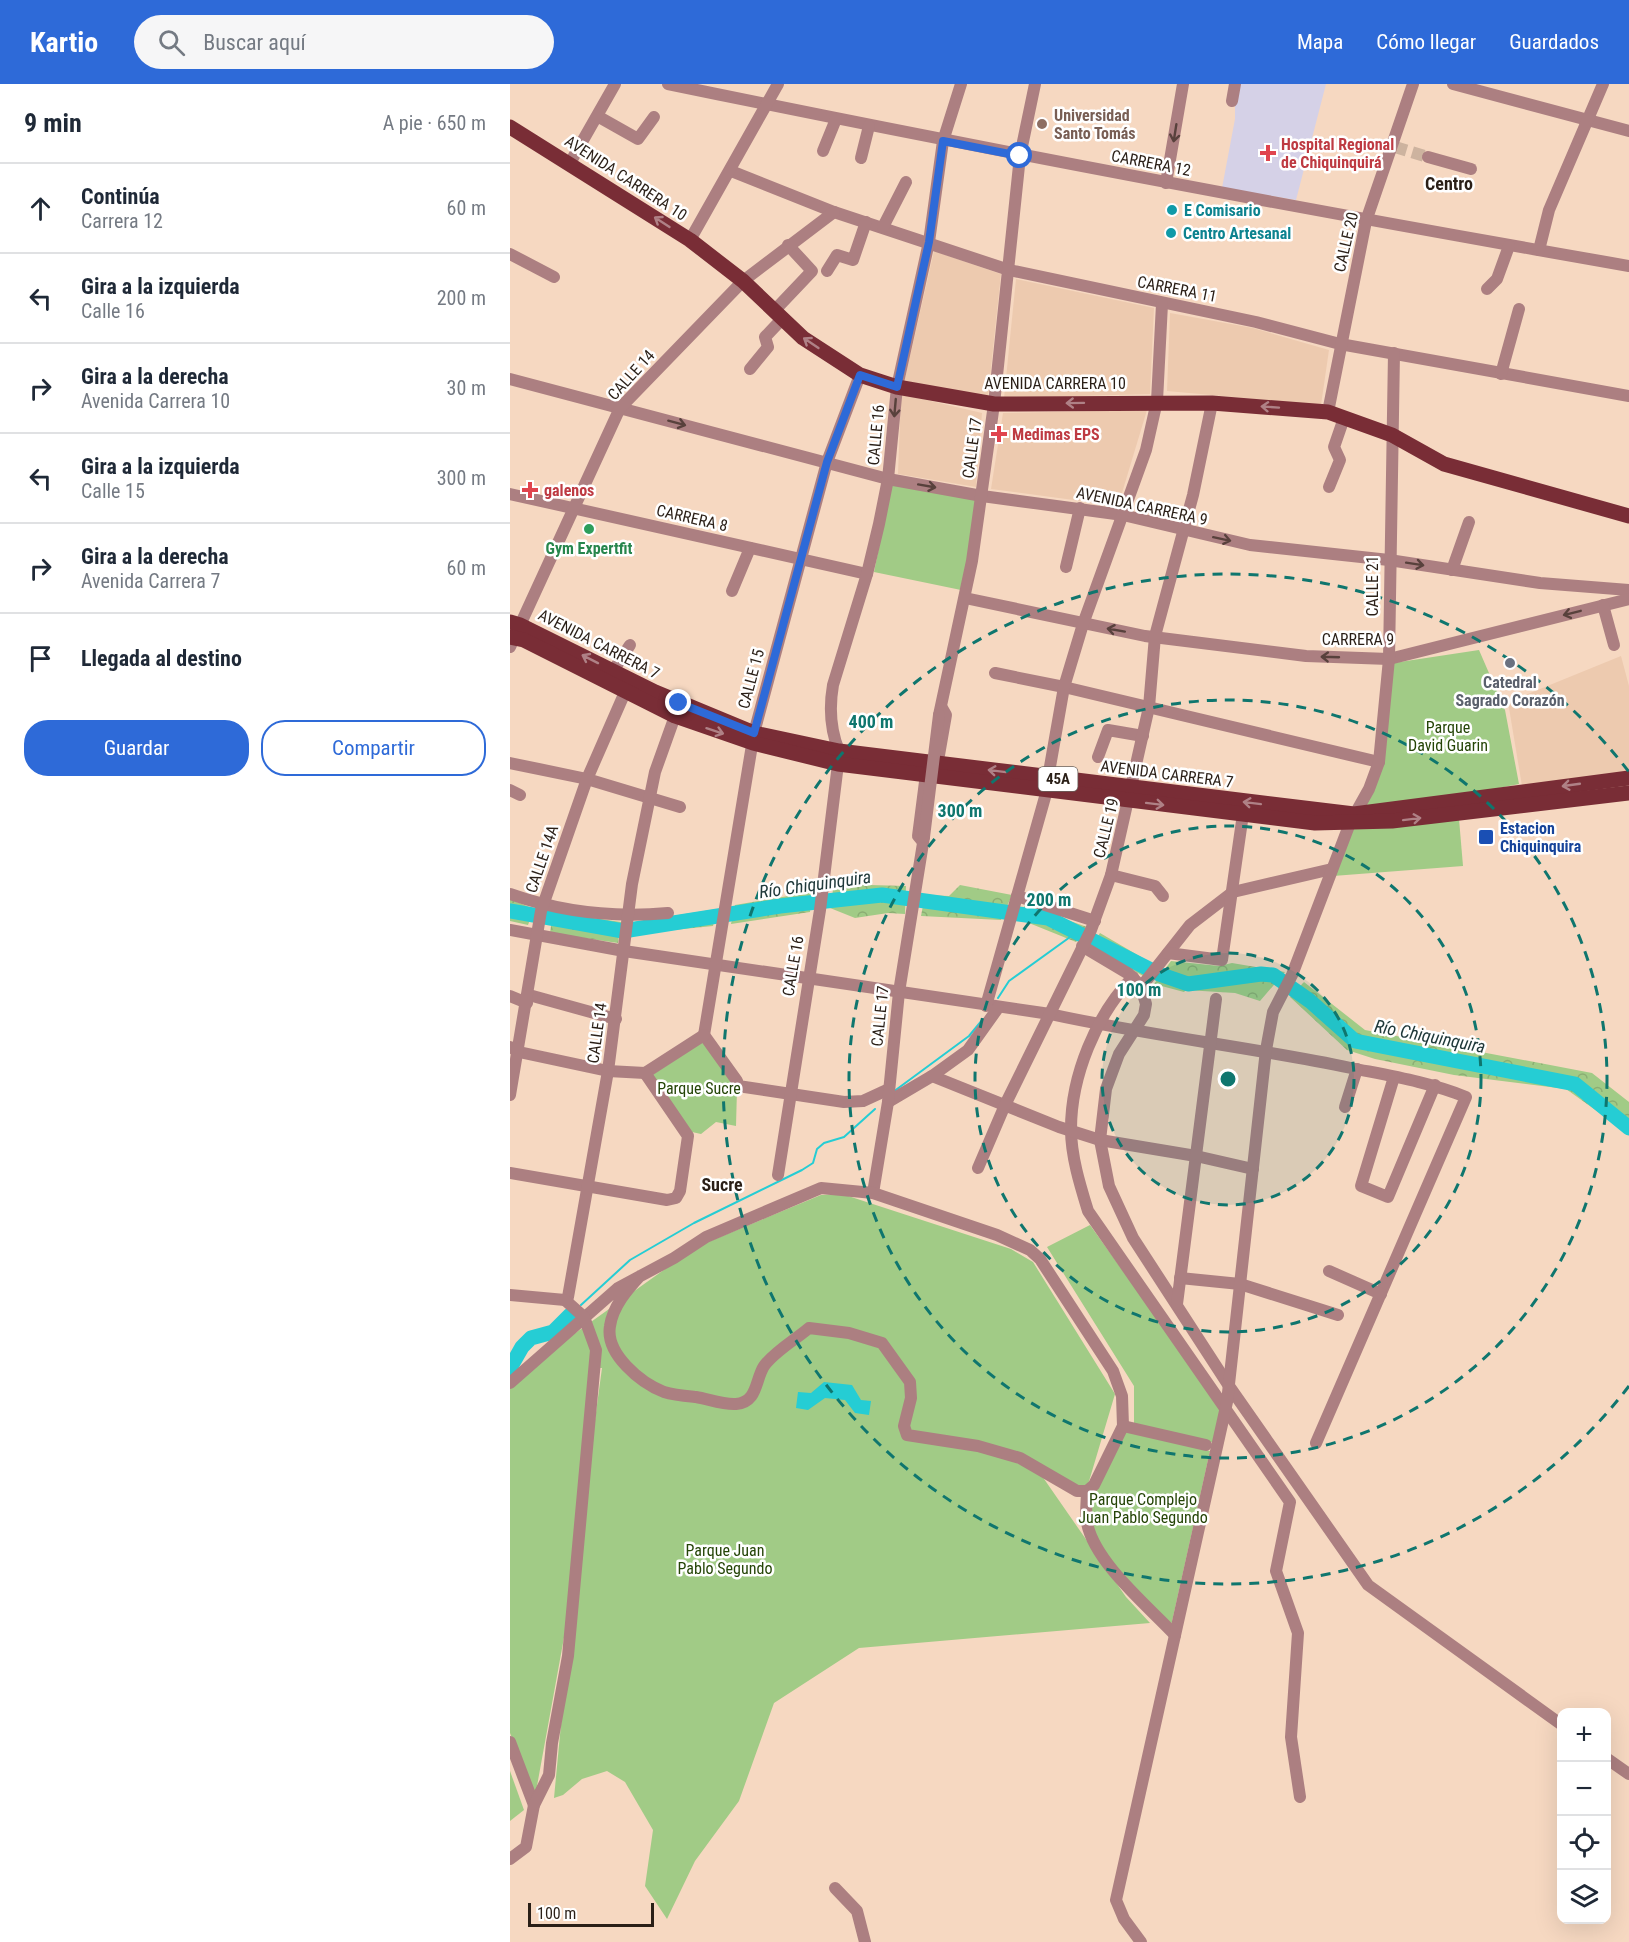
<!DOCTYPE html>
<html lang="es">
<meta charset="utf-8">
<style>
body{margin:0;font-family:"Roboto Condensed",sans-serif;background:#f6f6f7;color:#1f2937}
.controls{position:absolute;right:18px;bottom:18px;display:grid;overflow:hidden;border-radius:12px;box-shadow:0 6px 24px #0002}
.controls button{width:54px;height:54px;display:grid;place-items:center;padding:0;border:0;border-bottom:2px solid #e0e1e3;background:#fff;color:#1f2937;font:30px sans-serif}
.scale{position:absolute;left:18px;bottom:15px;width:126px;box-sizing:border-box;padding-left:6px;border:3px solid #2a1f17;border-top:0;font-size:16px;line-height:21px;white-space:nowrap;color:#2a1f17;-webkit-text-stroke:4px #fff;paint-order:stroke}
.stop{position:absolute;width:18px;height:18px;margin:-14px;border:4px solid #2e6ad8;border-radius:50%;background:#fff}
.stop.end{background:#2e6ad8;border-color:#fff;box-shadow:0 2px 6px #0008}
.list{margin:0;padding:0;list-style:none}
h2{display:flex;justify-content:space-between;align-items:center;height:78px;margin:0;padding:0 24px;font-size:26px}
h2 small{font-size:20px;font-weight:400;color:#747a83}
.list li{display:grid;grid-template-columns:39px 1fr auto;gap:18px;align-items:center;box-sizing:border-box;height:90px;padding:0 24px;border-top:2px solid #e0e1e3}
.list b{display:block;font-size:22px;white-space:nowrap}
.list p{margin:0;font-size:20px;white-space:nowrap;color:#747a83}
.list em{font-size:20px;font-style:normal;color:#747a83}
.actions{display:flex;gap:12px;padding:18px 24px}
.actions a{flex:1;padding:14px 0;border:2px solid #2e6ad8;border-radius:24px;text-align:center;font-size:21px;color:#2e6ad8}
.actions .main{background:#2e6ad8;color:#fff}
.icon{flex:none;width:33px;height:33px;fill:none;stroke:currentColor;stroke-width:2;stroke-linecap:round;stroke-linejoin:round}
.map{position:relative;flex:none;width:1119px;height:1858px;overflow:hidden}
header{display:flex;align-items:center;gap:36px;box-sizing:border-box;height:84px;padding:0 30px;background:#2e6ad8;color:#fff}
header strong{font-size:28px}
nav{display:flex;gap:33px;margin-inline-start:auto;font-size:21px}
.search{width:420px;height:54px;background:#f6f6f7;display:flex;align-items:center;gap:15px;box-sizing:border-box;padding:0 21px;border-radius:33px;color:#747a83;font-size:22px}
main{display:flex}
aside{flex:1;background:#fff}
.map>svg:first-child{display:block}
</style>
<header>
<strong>Kartio</strong>
<div class="search"><svg class="icon" aria-label="search" viewBox="0 0 24 24"><circle cx="10" cy="10" r="6"/><path d="M15 15l6 6"/></svg>Buscar aquí</div>
<nav><a>Mapa</a><a>Cómo llegar</a><a>Guardados</a></nav>
</header>
<main>
<aside>
<h2>9 min<small>A pie · 650 m</small></h2>
<ul class="list">
<li><svg class="icon" aria-label="ahead" viewBox="0 0 24 24"><path d="M12 20V5M6 11l6-6 6 6"/></svg><div><b>Continúa</b><p>Carrera 12</p></div><em>60 m</em></li>
<li><svg class="icon" aria-label="left" viewBox="0 0 24 24"><path d="M17 20v-9H6M10 6l-5 5 5 5"/></svg><div><b>Gira a la izquierda</b><p>Calle 16</p></div><em>200 m</em></li>
<li><svg class="icon" aria-label="right" viewBox="0 0 24 24"><path d="M7 20v-9h11M14 6l5 5-5 5"/></svg><div><b>Gira a la derecha</b><p>Avenida Carrera 10</p></div><em>30 m</em></li>
<li><svg class="icon" aria-label="left" viewBox="0 0 24 24"><path d="M17 20v-9H6M10 6l-5 5 5 5"/></svg><div><b>Gira a la izquierda</b><p>Calle 15</p></div><em>300 m</em></li>
<li><svg class="icon" aria-label="right" viewBox="0 0 24 24"><path d="M7 20v-9h11M14 6l5 5-5 5"/></svg><div><b>Gira a la derecha</b><p>Avenida Carrera 7</p></div><em>60 m</em></li>
<li><svg class="icon" aria-label="arrive" viewBox="0 0 24 24"><path d="M6 21V4h12l-3 4 3 4H6"/></svg><div><b>Llegada al destino</b></div></li>
</ul>
<div class="actions"><a class="main">Guardar</a><a>Compartir</a></div>
</aside>
<div class="map">
<svg width="1119" height="1858" viewBox="0 0 1119 1858">
<defs>
<pattern id="forest-crowns" width="20" height="18" patternUnits="userSpaceOnUse" patternTransform="scale(1.5)"><rect width="20" height="18" fill="#a1cb86"/><path d="M2 6a3 3 0 1 1 6 0M12 15a3 3 0 1 1 6 0" fill="none" stroke="#8bae73"/></pattern>
</defs>
<rect width="100%" height="100%" fill="#f6d8c1"/>
<g fill="#edcaaf">
<path d="M424 167 491 190 478 312 394 299Z"/>
<path d="M506 195 644 224 640 310 494 314Z"/>
<path d="M660 229 743 244 819 266 811 321 657 307Z"/>
<path d="M391 310 472 329 466 403 388 390Z"/>
<path d="M637 326 608 422 481 405 493 329Z"/>
<path d="M1111 572 1119 602V692L1012 702 998 618Z"/>
</g>
<path fill="#d5d1e7" d="M729 0H816L786 116 712 104 725 35V18Z"/>
<g fill="url(#forest-crowns)">
<path d="M324 800 396 802 395 830 378 829 345 834 320 824Z"/>
<path d="M450 801 502 811 491 836 411 832 415 811 439 812Z"/>
<path d="M301 808 300 828 221 840 225 821Z"/>
<path d="M0 815 24 825 18 841 0 837Z"/>
<path d="M515 821 577 843 566 858 509 835Z"/>
<path d="M207 825 203 842 124 850V838Z"/>
<path d="M43 828 111 838 108 859 40 849Z"/>
<path d="M590 849 643 880 633 892 582 862Z"/>
<path d="M661 877 709 882 722 879 775 888 750 917 725 909 676 906 674 908 644 900Z"/>
<path d="M794 898 855 946 1082 989 1119 1018V1050L1056 1005 944 991 865 975 837 966 780 913Z"/>
</g>
<g fill="#a1cb86">
<path d="M382 399 469 417 451 506 364 488Z"/>
<path d="M969 566 995 626 1009 700 883 725 852 724 875 667 883 579Z"/>
<path d="M949 735 953 782 823 792 842 744Z"/>
<path d="M194 957 227 1005 226 1042 206 1038 191 1050 182 1048 142 991Z"/>
<path d="M332 1110 501 1165 523 1178 605 1310 577 1404 532 1392 616 1513 640 1539 349 1564 264 1619 229 1717 185 1777 157 1835 135 1802 143 1746 115 1698 97 1687 72 1695 53 1711 44 1714 68 1462 92 1284H80L57 1537 25 1713 0 1649V1304L43 1265 186 1163 311 1111Z"/>
<path d="M580 1141 710 1322 705 1359 624 1340V1302L537 1163Z"/>
<path d="M616 1348 700 1367 661 1542C634 1513 565 1453 581 1408 589 1388 605 1367 616 1348Z"/>
<path d="M0 1687 14 1726 0 1737Z"/>
</g>
<path fill="#25cdd4" d="M314 1298 342 1301 351 1316 361 1317 359 1331 345 1329 335 1316 315 1314 298 1326 286 1324 288 1308 301 1309Z"/>
<g fill="none" stroke-linecap="round" stroke-linejoin="round">
<g stroke="#25cdd4" stroke-width="2">
<path d="M488 914 499 897 567 848"/>
<path d="M383 1008 459 952 473 935"/>
<path d="M71 1221 120 1176 184 1139 292 1086 303 1079 307 1065 314 1059 334 1053 365 1025"/>
</g>
<g stroke="#25cdd4" stroke-width="15">
<path d="M0 827 113 847 270 822 372 811 538 834 641 886"/>
<path d="M649 890 678 900 751 890 763 891 800 917 845 957 1065 1000 1119 1044"/>
<path d="M0 1284 12 1263 21 1254 43 1248 60 1231"/>
</g>
<path stroke="#cdb39f" stroke-width="12" stroke-dasharray="12 6" stroke-linecap="butt" d="M885 63 918 73"/>
<g stroke="#ac7f81" stroke-width="12">
<path d="M158 0C478 66 798 126 1119 182"/>
<path d="M943 0 1119 47"/>
<path d="M722 17 725 0"/>
<path d="M89 33 128 55 144 33"/>
<path d="M313 67 326 35"/>
<path d="M918 73 961 85"/>
<path d="M351 74 359 42"/>
<path d="M60 79 105 0"/>
<path d="M221 87 324 128 499 186 746 238 830 260 1119 312"/>
<path d="M656 99 673 0"/>
<path d="M373 143 396 98"/>
<path d="M180 156 268 0"/>
<path d="M1029 166 1039 126 1093 0"/>
<path d="M0 170 44 193"/>
<path d="M317 187 327 171 343 176 356 138"/>
<path d="M977 205 987 195 999 162"/>
<path d="M265 226 302 187 278 161"/>
<path d="M240 285 258 263 255 253 273 234"/>
<path d="M991 290 1009 225"/>
<path d="M0 295 378 395 472 412 613 431 740 461 879 476 1030 499 1119 506"/>
<path d="M818 328 856 137 903 0"/>
<path d="M819 403 830 376 824 363 834 334"/>
<path d="M0 410 357 490"/>
<path d="M556 483 570 424"/>
<path d="M942 486 959 438"/>
<path d="M222 507 240 464"/>
<path d="M455 514 635 552 796 572 879 575 1119 515"/>
<path d="M1093 521 1104 561"/>
<path d="M0 563 110 324 233 197 324 128"/>
<path d="M103 587 120 561"/>
<path d="M485 589 554 603 869 678"/>
<path d="M429 631 462 477 484 320 510 72 525 0"/>
<path d="M329 667C320 645 319 624 323 601L357 490 369 440 378 395 387 303 419 158 433 57 451 0"/>
<path d="M429 671 436 631 432 624"/>
<path d="M588 673 598 646 633 652"/>
<path d="M0 679 77 695 170 723"/>
<path d="M538 694 554 603 573 540 636 366 647 317 652 220"/>
<path d="M0 706 10 711"/>
<path d="M413 758 408 752 416 690"/>
<path d="M822 785 723 808 680 841 631 903 636 920 634 931 609 970 596 1005 590 1056 599 1102 623 1154 719 1302 858 1501 1052 1641"/>
<path d="M601 791 645 802 653 812"/>
<path d="M0 810C51 828 104 834 158 829"/>
<path d="M507 812 585 837"/>
<path d="M0 846 114 867 540 930C640 952 741 963 841 984 881 992 919 998 956 1013L806 1359"/>
<path d="M572 862 619 890 628 899"/>
<path d="M658 869 712 876 733 730"/>
<path d="M623 893C586 931 561 992 561 1045 561 1072 570 1101 578 1127L780 1418 766 1487 788 1549 781 1653 790 1713"/>
<path d="M19 911 106 935"/>
<path d="M0 912 17 919"/>
<path d="M476 922 537 706"/>
<path d="M194 951 244 649 317 378 350 291"/>
<path d="M194 951 227 997"/>
<path d="M0 963 9 968 98 987 135 989 194 951"/>
<path d="M422 992 549 1043 590 1056 686 1072 743 1085"/>
<path d="M884 993 851 1102 878 1113 925 1001"/>
<path d="M228 1002 334 1018 353 1017 379 1005"/>
<path d="M0 1011 31 827 77 695 119 599"/>
<path d="M378 1018 422 992 458 966 488 924"/>
<path d="M835 1023 847 985"/>
<path d="M468 1084 495 1021 581 846 601 791 639 623 645 552 683 411 702 319"/>
<path d="M0 1089 157 1116 166 1114 170 1107 178 1052 135 989"/>
<path d="M268 1091 310 826 328 680"/>
<path d="M363 1109 378 1018 389 908 414 753"/>
<path d="M819 1187 871 1210"/>
<path d="M670 1194 730 1200 828 1231"/>
<path d="M0 1211 55 1216"/>
<path d="M55 1216 58 1213 98 987 122 800 145 688 165 632"/>
<path d="M667 1220 706 915"/>
<path d="M0 1299 108 1204 164 1174 196 1153 311 1104 363 1109 487 1151 520 1166 530 1175 603 1287 612 1312 613 1342 584 1401 577 1407H567L510 1374 468 1362 397 1351 394 1342 401 1314 400 1298 372 1259 339 1249 299 1244C285 1256 265 1267 254 1282 245 1296 248 1318 226 1320 214 1321 198 1315 186 1313 176 1312 164 1311 154 1308 131 1299 95 1270 100 1242 103 1222 117 1206 130 1192"/>
<path d="M613 1342 696 1361"/>
<path d="M577 1407C577 1417 575 1429 577 1439 585 1479 638 1522 665 1551"/>
<path d="M0 1658 24 1721"/>
<path d="M1096 1674 1119 1690"/>
<path d="M0 1775 16 1763 24 1721 39 1691 42 1659 58 1572 86 1266 74 1233 55 1216"/>
<path d="M325 1804 347 1827 355 1858"/>
<path d="M631 1858 614 1835 606 1816 717 1318 756 966 763 928 782 891 840 739 859 705 869 678 879 575 884 269"/>
</g>
<g stroke="#792d36" stroke-width="15">
<path d="M0 43 180 156 233 197 293 254 350 291 387 303 484 320 702 319 818 328 882 351 934 380 1119 432"/>
<path d="M0 538 10 541 145 608 244 649 329 667 844 730 1119 694"/>
<path d="M0 553 14 556 165 632 243 659 328 680 805 739 882 737 1119 709"/>
</g>
<path stroke="#ac7f81" stroke-width="12" d="M414 753 429 631"/>
</g>
<defs><path id="oneway-shaft" d="M-6 0H5M1.5-3L5.5 0L1.5 3" fill="none" stroke-width="1.6" stroke-linecap="round" stroke-linejoin="round" transform="scale(1.5)"/></defs>
<g stroke="#58413c">
<use href="#oneway-shaft" transform="translate(665 49) rotate(99)"/>
<use href="#oneway-shaft" transform="translate(385 324) rotate(95)"/>
<use href="#oneway-shaft" transform="translate(167 339) rotate(15)"/>
<use href="#oneway-shaft" transform="translate(417 402) rotate(10)"/>
<use href="#oneway-shaft" transform="translate(712 455) rotate(12)"/>
<use href="#oneway-shaft" transform="translate(905 480) rotate(9)"/>
<use href="#oneway-shaft" transform="translate(1062 529) rotate(166)"/>
<use href="#oneway-shaft" transform="translate(606 546) rotate(-170)"/>
<use href="#oneway-shaft" transform="translate(820 573) rotate(-178)"/>
</g>
<g stroke="#af8186">
<use href="#oneway-shaft" transform="translate(152 138) rotate(-147)"/>
<use href="#oneway-shaft" transform="translate(301 259) rotate(-146)"/>
<use href="#oneway-shaft" transform="translate(565 319) rotate(179)"/>
<use href="#oneway-shaft" transform="translate(760 323) rotate(-176)"/>
<use href="#oneway-shaft" transform="translate(80 575) rotate(-153)"/>
<use href="#oneway-shaft" transform="translate(205 647) rotate(18)"/>
<use href="#oneway-shaft" transform="translate(487 687) rotate(-173)"/>
<use href="#oneway-shaft" transform="translate(1061 701) rotate(172)"/>
<use href="#oneway-shaft" transform="translate(742 719) rotate(-173)"/>
<use href="#oneway-shaft" transform="translate(645 720) rotate(7)"/>
<use href="#oneway-shaft" transform="translate(902 735) rotate(-7)"/>
</g>
<g fill="none" stroke-linecap="round" stroke-linejoin="round">
<path stroke="#2e6ad8" stroke-width="8" d="M169 619 244 649 317 378 350 291 387 303 419 158 433 57 510 72"/>
</g>
<circle cx="718" cy="995" r="126" fill="#0f766e" fill-opacity=".12"/>
<g fill="none" stroke="#0f766e" stroke-width="3" stroke-dasharray="10 8">
<circle cx="718" cy="995" r="126"/>
<circle cx="718" cy="995" r="253"/>
<circle cx="718" cy="995" r="379"/>
<path d="M1119 1302A505 505 0 1 1 1119 688"/>
</g>
<circle fill="#8d6e63" stroke="#fff" stroke-width="2" cx="532" cy="40" r="6"/>
<g fill="#e0444e" stroke="#fff" stroke-width="2">
<path d="M755 60h6v6h6v6h-6v6h-6v-6h-6v-6h6z"/>
<path d="M486 341h6v6h6v6h-6v6h-6v-6h-6v-6h6z"/>
<path d="M17 397h6v6h6v6h-6v6h-6v-6h-6v-6h6z"/>
</g>
<g fill="#0f9aa8" stroke="#fff" stroke-width="2">
<circle cx="662" cy="126" r="6"/>
<circle cx="661" cy="149" r="6"/>
</g>
<circle fill="#2e9e5b" stroke="#fff" stroke-width="2" cx="79" cy="445" r="6"/>
<circle fill="#6b7280" stroke="#fff" stroke-width="2" cx="1000" cy="579" r="6"/>
<rect fill="#1a4fb4" stroke="#fff" stroke-width="2" x="968" y="745" width="16" height="16" rx="3"/>
<g text-anchor="middle" dominant-baseline="central" stroke-width="5" stroke-linejoin="round" paint-order="stroke">
<rect fill="#fff" stroke="#6a625d" stroke-width="1.5" x="528.5" y="683" width="39" height="24" rx="4.5"/>
<g font-size="15" font-weight="bold" fill="#2a1f17">
<text x="548" y="695">45A</text>
</g>
<g font-size="16" font-weight="bold" fill="#785e54" stroke="#fff" text-anchor="start">
<text x="544" y="31">Universidad<tspan x="544" dy="18">Santo Tomás</tspan></text>
</g>
<g font-size="16" font-weight="bold" fill="#be3a42" stroke="#fff" text-anchor="start">
<text x="771" y="60">Hospital Regional<tspan x="771" dy="18">de Chiquinquirá</tspan></text>
<text x="502" y="350">Medimas EPS</text>
<text x="34" y="406">galenos</text>
</g>
<g font-size="16" fill="#2a1f17" stroke="#fff">
<text transform="translate(641 79) rotate(11)">CARRERA 12</text>
<text transform="translate(116 94) rotate(33)">AVENIDA CARRERA 10</text>
<text transform="translate(836 158) rotate(-77)">CALLE 20</text>
<text transform="translate(667 205) rotate(11)">CARRERA 11</text>
<text transform="translate(121 291) rotate(-48)">CALLE 14</text>
<text x="545" y="299">AVENIDA CARRERA 10</text>
<text transform="translate(366 351) rotate(-85)">CALLE 16</text>
<text transform="translate(462 364) rotate(-82)">CALLE 17</text>
<text transform="translate(632 422) rotate(12)">AVENIDA CARRERA 9</text>
<text transform="translate(182 434) rotate(13)">CARRERA 8</text>
<text transform="translate(862 502) rotate(-90)">CALLE 21</text>
<text x="848" y="555">CARRERA 9</text>
<text transform="translate(89 560) rotate(27)">AVENIDA CARRERA 7</text>
<text transform="translate(241 595) rotate(-75)">CALLE 15</text>
<text transform="translate(657 690) rotate(7)">AVENIDA CARRERA 7</text>
<text transform="translate(596 744) rotate(-76)">CALLE 19</text>
<text transform="translate(32 775) rotate(-71)">CALLE 14A</text>
<text transform="translate(283 882) rotate(-80)">CALLE 16</text>
<text transform="translate(370 932) rotate(-84)">CALLE 17</text>
<text transform="translate(87 949) rotate(-82)">CALLE 14</text>
</g>
<g font-size="16" font-weight="bold" fill="#0d838f" stroke="#fff" text-anchor="start">
<text x="674" y="126">E Comisario</text>
<text x="673" y="149">Centro Artesanal</text>
</g>
<g font-size="16" font-weight="bold" fill="#27864d" stroke="#fff">
<text x="79" y="464">Gym Expertfit</text>
</g>
<g font-size="16" font-weight="bold" fill="#5b616d" stroke="#fff">
<text x="1000" y="598">Catedral<tspan x="1000" dy="18">Sagrado Corazón</tspan></text>
</g>
<g font-size="16" fill="#244406" stroke="#fff">
<text x="938" y="643">Parque<tspan x="938" dy="18">David Guarin</tspan></text>
<text x="189" y="1004">Parque Sucre</text>
<text x="633" y="1415">Parque Complejo<tspan x="633" dy="18">Juan Pablo Segundo</tspan></text>
<text x="215" y="1466">Parque Juan<tspan x="215" dy="18">Pablo Segundo</tspan></text>
</g>
<g font-size="16" font-weight="bold" fill="#164399" stroke="#fff" text-anchor="start">
<text x="990" y="744">Estacion<tspan x="990" dy="18">Chiquinquira</tspan></text>
</g>
<g font-size="18" font-weight="bold" fill="#2a1f17" stroke="#fff">
<text x="939" y="99">Centro</text>
<text x="212" y="1100">Sucre</text>
</g>
<g font-size="18" font-style="italic" fill="#20393a" stroke="#fff">
<text transform="translate(305 800) rotate(-8)">Río Chiquinquira</text>
<text transform="translate(920 952) rotate(11)">Río Chiquinquira</text>
</g>
</g>
<circle cx="718" cy="995" r="9" fill="#0f766e" stroke="#fff" stroke-width="3"/>
<g font-size="18" text-anchor="middle" font-weight="bold" fill="#0f766e" stroke="#fff" stroke-width="5" stroke-linejoin="round" paint-order="stroke">
<text x="361" y="644">400 m</text>
<text x="450" y="733">300 m</text>
<text x="539" y="822">200 m</text>
<text x="629" y="912">100 m</text>
</g>
</svg>
<div class="controls">
<button>+</button>
<button>−</button>
<button><svg class="icon" aria-label="locate" viewBox="0 0 24 24"><circle cx="12" cy="12" r="6"/><path d="M12 2v4M12 18v4M2 12h4M18 12h4"/></svg></button>
<button><svg class="icon" aria-label="layers" viewBox="0 0 24 24"><path d="M12 4l9 5-9 5-9-5zM3 14l9 5 9-5"/></svg></button>
</div>
<div class="scale">100 m</div>
<div class="stop" style="left:510px;top:72px"></div>
<div class="stop end" style="left:169px;top:619px"></div>
</div>
</main>
